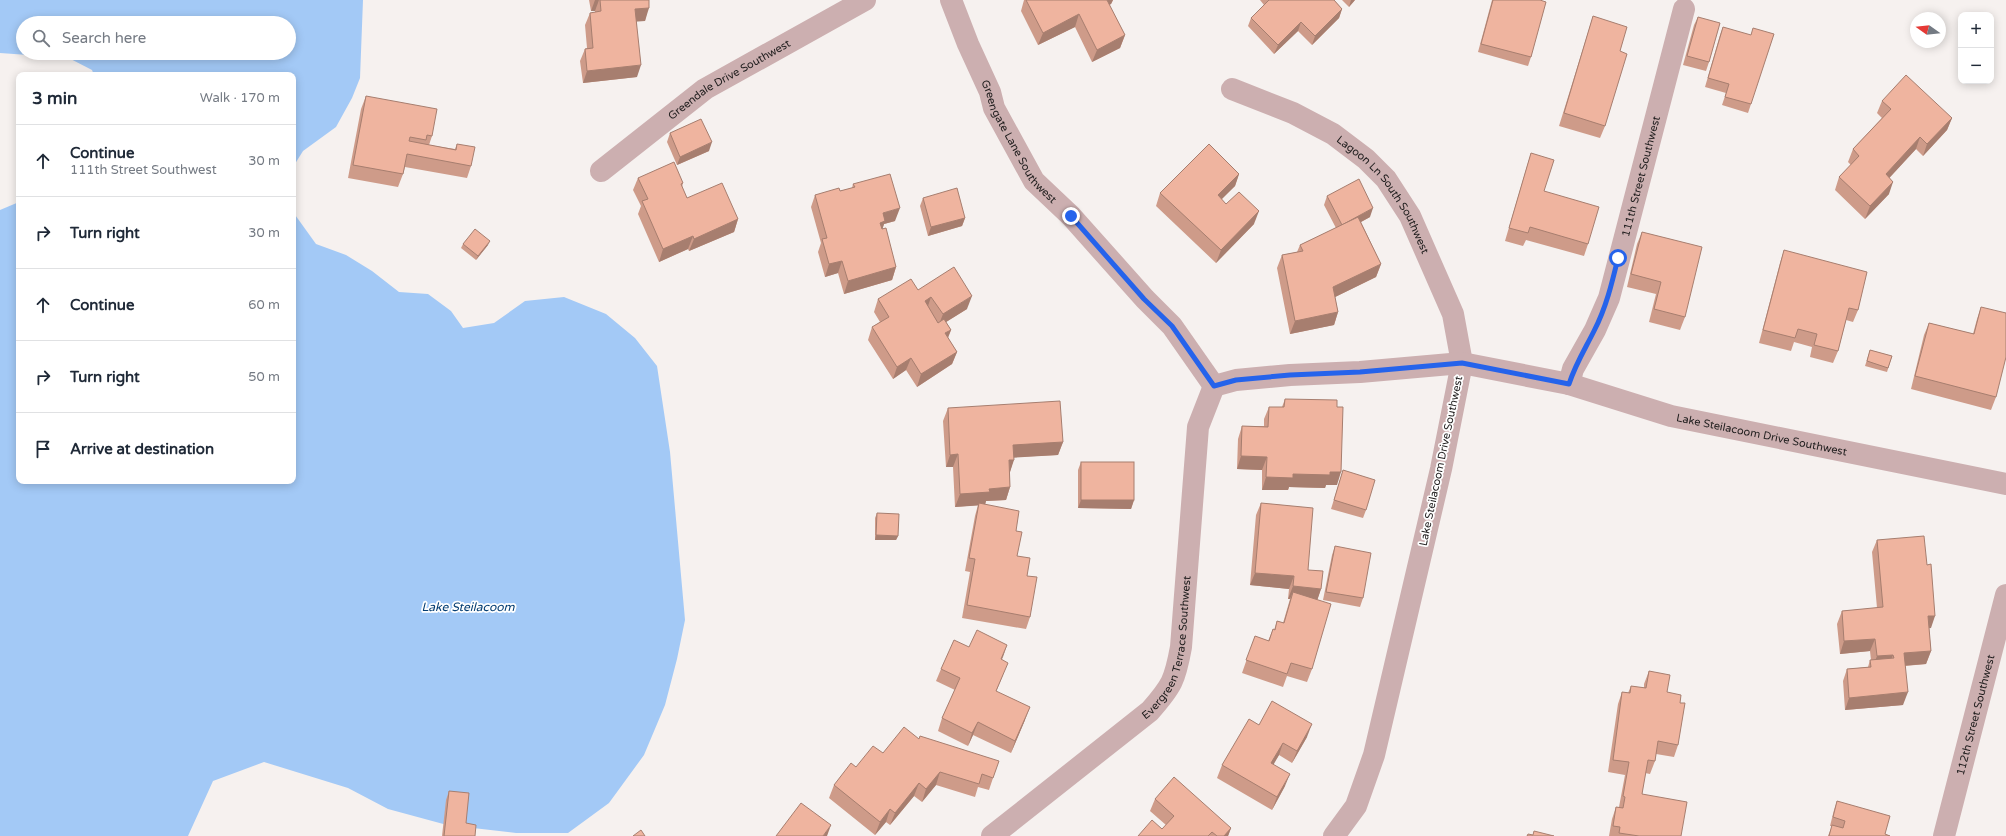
<!DOCTYPE html>
<meta charset="utf-8">
<style>
body{margin:0;font-family:"Varela Round",sans-serif;background:#f6f6f7;color:#1f2937}
.controls{position:absolute;right:12px;top:12px;display:grid;overflow:hidden;border-radius:8px;box-shadow:0 2px 10px #0003}
.controls button{width:36px;height:36px;display:grid;place-items:center;padding:0;border:0;border-bottom:1px solid #e0e1e3;background:#fff;color:#1f2937;font:20px sans-serif}
.compass{position:absolute;left:1910px;top:12px;width:36px;height:36px;border-radius:50%;background:#fff;box-shadow:0 2px 10px #0003;rotate:285deg}
.stop{position:absolute;width:12px;height:12px;margin:-9px;border:3px solid #2563eb;border-radius:50%;background:#fff}
.stop.end{background:#2563eb;border-color:#fff;box-shadow:0 1px 4px #0008}
.list{margin:0;padding:0;list-style:none}
h2{display:flex;justify-content:space-between;align-items:center;height:52px;margin:0;padding:0 16px;font-size:17px}
h2 small{font-size:13px;font-weight:400;color:#747a83}
.list li{display:grid;grid-template-columns:26px 1fr auto;gap:12px;align-items:center;box-sizing:border-box;height:72px;padding:0 16px;border-top:1px solid #e0e1e3}
.list b{display:block;font-size:15px;white-space:nowrap}
.list p{margin:0;font-size:13px;white-space:nowrap;color:#747a83}
.list em{font-size:13px;font-style:normal;color:#747a83}
.icon{flex:none;width:22px;height:22px;fill:none;stroke:currentColor;stroke-width:2;stroke-linecap:round;stroke-linejoin:round}
.map{position:relative;flex:none;width:2006px;height:836px;overflow:hidden}
.search{position:absolute;background:#fff;box-shadow:0 2px 10px #0003;left:16px;top:16px;width:280px;height:44px;display:flex;align-items:center;gap:10px;box-sizing:border-box;padding:0 14px;border-radius:22px;color:#747a83;font-size:15px}
.panel{position:absolute;background:#fff;box-shadow:0 2px 10px #0003;left:16px;top:72px;width:280px;height:412px;border-radius:8px}
.map>svg:first-child{display:block}
</style>
<div class="map">
<svg width="2006" height="836" viewBox="0 0 2006 836">
<rect width="100%" height="100%" fill="#f6f1ef"/>
<g fill="#a3c9f6">
<path d="M0 0H363L360 78 352 98 336 127 303 151 293 167V75H94L92 70 59 53H289V23H23V53H44L28 55 0 53Z"/>
<path d="M19 202V481H293V212L316 244 346 255 372 271 399 292 428 294 451 311 463 328 494 323 525 301 564 297 606 314 635 338 657 366 670 452 685 620 677 659 665 705 644 755 609 803 568 833H516L447 825 388 809 348 788 264 762 213 781 188 836H0V210Z"/>
</g>
<g fill="none" stroke-linecap="round" stroke-linejoin="round">
<g stroke="#ccafb0" stroke-width="22">
<path id="s1" d="M951 0 968 44 990 92 994 108 1034 181 1071 216 1145 299 1172 326 1214 386"/>
<path id="s2" d="M1232 89 1293 113 1333 134 1366 159 1386 179 1410 216 1453 314 1462 363 1441 469 1374 755 1356 806 1334 836"/>
<path id="s3" d="M601 171 705 89 865 0"/>
<path id="s4" d="M1569 384 1573 369 1595 330 1609 298 1684 9"/>
<path id="s5" d="M1214 386 1236 380 1290 375 1360 372 1462 363 1569 384 1671 416 2006 484"/>
<path id="s6" d="M992 836 1150 711C1172 686 1175 680 1181 647L1198 427 1214 386"/>
<path id="s7" d="M1944 836 2006 595"/>
</g>
</g>
<g fill="#ce9b89">
<path d="M589 0H649L645 21H637V77L583 83 580 61 585 49 587 48 585 25 590 13 595 12V11H591Z"/>
<path d="M1024 0H1113L1111 4 1109 5 1125 35 1120 48 1092 62 1075 27 1038 45 1021 11Z"/>
<path d="M1260 0H1334L1342 9 1339 18 1312 45 1298 31 1274 54 1248 26 1251 18 1264 5Z"/>
<path d="M1342 0H1355L1349 7Z"/>
<path d="M1492 0H1540L1531 57 1528 66 1478 52Z"/>
<path d="M1593 16 1620 51 1605 126 1600 138 1559 126 1589 29Z"/>
<path d="M1698 17 1709 62 1706 71 1683 65 1694 25Z"/>
<path d="M1723 27 1751 104 1748 113 1722 105 1726 93 1705 87 1720 35Z"/>
<path d="M366 96 432 136 429 145 455 149 457 144 471 166 467 178 405 167 403 174 398 187 348 178 361 109Z"/>
<path d="M1882 101 1952 118 1947 130 1923 156 1916 149 1889 178V194L1865 219 1835 190 1839 177 1851 165 1848 162 1853 149 1882 118 1877 113Z"/>
<path d="M670 133 709 151 677 165 667 142Z"/>
<path d="M1531 153 1544 191 1588 244 1584 256 1526 240 1523 246 1505 241 1527 166Z"/>
<path d="M1239 174 1235 186 1221 199 1226 204 1254 224 1216 263 1156 206 1160 193Z"/>
<path d="M638 178 683 183 682 187 687 198 738 219 734 232 689 251 688 249 659 262 638 214 641 206 633 190Z"/>
<path d="M853 184 895 221 884 224 882 229 896 267 892 280 844 294 838 273 825 277 818 252 821 243 811 207 815 195 840 191 852 188Z"/>
<path d="M1327 196 1370 217 1361 222 1381 264 1376 277 1335 297 1338 312 1334 325 1290 334 1277 268 1282 255 1297 252 1300 245 1336 228 1324 205Z"/>
<path d="M923 198 965 218 962 226 928 236 920 206Z"/>
<path d="M1642 232 1685 317 1680 330 1649 322 1656 294 1627 287 1637 244Z"/>
<path d="M463 244 488 245 476 260 461 248Z"/>
<path d="M1784 250 1858 310 1853 322 1846 320 1838 351 1833 363 1810 357 1812 347 1794 342 1791 351 1759 343 1780 263Z"/>
<path d="M918 290 967 309 946 322 951 330 948 338 957 352 952 364 917 387 906 370 893 379 868 340 872 327 880 322 874 312 878 299Z"/>
<path d="M1981 307 1996 397 1991 410 1911 389 1924 335 1929 323 1973 334 1977 319Z"/>
<path d="M1870 350 1892 356 1887 372 1865 366Z"/>
<path d="M1285 399 1337 407V485H1326L1325 488 1289 487 1288 490H1262V470L1237 469 1238 439 1242 426H1264V419L1269 407H1282Z"/>
<path d="M948 408 1063 442 1058 455 1014 457 1010 472V487L1006 500 986 501 985 504 1016 531 1017 556 1027 576 1030 617 1026 629 962 618 970 572 965 571 975 516 978 505 955 507 953 467H946L943 421Z"/>
<path d="M1081 462 1134 500 1131 509 1078 508V470Z"/>
<path d="M1343 470 1366 510 1363 518 1331 509Z"/>
<path d="M1261 503 1321 589 1317 600 1312 669 1307 682 1287 676 1283 687 1242 673 1255 636 1268 641 1273 629 1274 630 1277 621 1283 623 1290 599H1288L1289 589 1250 585 1256 515Z"/>
<path d="M877 513 898 536 896 540H875V518Z"/>
<path d="M1877 540 1931 628H1929L1931 651 1926 664 1905 666 1903 705 1845 710 1843 681 1847 669 1868 667 1870 660H1871L1870 651 1840 654 1837 624 1842 611 1877 608 1872 552Z"/>
<path d="M1335 546 1363 598 1360 607 1323 600 1332 555Z"/>
<path d="M969 647 1002 659 1003 675 996 692 1025 720 1011 753 973 735 968 746 938 731 942 718 955 690 936 681 941 669Z"/>
<path d="M1649 671 1667 692 1680 703 1678 745 1674 757 1656 754 1655 761 1650 774 1645 773 1642 794 1681 836H1609L1612 819 1616 807H1619L1625 775 1608 772 1618 704 1622 692 1628 693 1631 686 1644 688V684Z"/>
<path d="M1259 725 1307 737 1292 763 1279 755 1273 764 1285 786 1272 810 1217 778 1222 765Z"/>
<path d="M919 739 993 778 989 790 978 787 975 797 936 785 922 802 914 796 890 825 886 822 875 835 829 798 834 785 883 753Z"/>
<path d="M449 791 466 823 475 836H442L446 800Z"/>
<path d="M1155 799 1231 828 1228 836H1138L1162 829 1166 825 1150 811Z"/>
<path d="M1837 801 1885 834 1890 836H1828L1832 826H1830L1834 810Z"/>
</g>
<g fill="#a77e6f">
<path d="M595 0H599L595 11H591Z"/>
<path d="M1104 0H1113L1111 4 1100 9Z"/>
<path d="M1351 0H1355L1349 7Z"/>
<path d="M649 8 645 21 631 22 635 9Z"/>
<path d="M1342 9 1339 18 1312 45 1315 36Z"/>
<path d="M1079 14 1075 27 1038 45 1043 33Z"/>
<path d="M1301 22 1298 31 1274 54 1278 45Z"/>
<path d="M1125 35 1120 48 1092 62 1097 50Z"/>
<path d="M641 65 637 77 583 83 587 71Z"/>
<path d="M1952 118 1947 130 1923 156 1927 144Z"/>
<path d="M1920 137 1916 149 1881 187 1886 174Z"/>
<path d="M712 142 709 151 677 165 680 157Z"/>
<path d="M1239 174 1235 186 1213 208 1218 195Z"/>
<path d="M1893 182 1889 194 1865 219 1870 206Z"/>
<path d="M900 208 895 221 884 224 881 234 876 235 883 213Z"/>
<path d="M1373 208 1370 217 1339 234 1342 225Z"/>
<path d="M1259 211 1254 224 1216 263 1221 250Z"/>
<path d="M965 218 962 226 928 236 931 227Z"/>
<path d="M738 219 734 232 689 251 694 239Z"/>
<path d="M693 236 688 249 659 262 663 249Z"/>
<path d="M490 241 488 245 476 260 478 256Z"/>
<path d="M842 261 838 273 825 277 829 264Z"/>
<path d="M1381 264 1376 277 1329 300 1333 287Z"/>
<path d="M896 267 892 280 844 294 848 281Z"/>
<path d="M972 296 967 309 938 327 943 314Z"/>
<path d="M931 297 927 309 925 301Z"/>
<path d="M1338 312 1334 325 1290 334 1295 321Z"/>
<path d="M951 330 946 342 945 333Z"/>
<path d="M957 352 952 364 917 387 921 374Z"/>
<path d="M911 358 906 370 893 379 897 367Z"/>
<path d="M1063 442 1058 455 1009 458 1013 445Z"/>
<path d="M958 454 953 467H946L950 455Z"/>
<path d="M1241 456 1267 457 1262 470 1237 469Z"/>
<path d="M1009 460H1014L1010 472Z"/>
<path d="M1330 472H1341L1337 485H1326L1325 488 1289 487 1288 490H1262L1266 477 1293 474Z"/>
<path d="M1010 487 1006 500 986 501 985 505 955 507 960 494 989 489Z"/>
<path d="M1081 500H1134L1131 509 1078 508Z"/>
<path d="M876 535 898 536 896 540H875Z"/>
<path d="M1255 573 1294 576 1289 589 1250 585Z"/>
<path d="M1293 586 1321 589 1317 601 1293 592 1290 599H1288Z"/>
<path d="M1928 616H1935L1931 628 1923 629Z"/>
<path d="M1875 639 1870 651 1840 654 1844 641Z"/>
<path d="M1007 645 1003 657 996 671 1001 659Z"/>
<path d="M1931 651 1926 664 1900 666 1904 653Z"/>
<path d="M1893 655 1888 667 1872 669 1877 656Z"/>
<path d="M1908 692 1903 705 1845 710 1849 698Z"/>
<path d="M1030 707 1025 720 1011 753 1015 741Z"/>
<path d="M978 722 973 735 968 746 972 733Z"/>
<path d="M1312 724 1307 737 1292 763 1297 751Z"/>
<path d="M1283 743 1279 755 1267 776 1271 763Z"/>
<path d="M940 772 936 785 922 802 926 789Z"/>
<path d="M1290 774 1285 786 1272 810 1277 797Z"/>
<path d="M919 783 914 796 890 825 895 813Z"/>
<path d="M890 809 886 822 875 835 880 822Z"/>
<path d="M831 825 827 836H823Z"/>
<path d="M1231 828 1228 836H1224Z"/>
</g>
<g fill="#efb49f" stroke="#a77e6f">
<path d="M600 0H649V8L635 9 641 65 587 71 585 49 593 48 590 13 601 11Z"/>
<path d="M1026 0H1107L1125 35 1097 50 1079 14 1043 33Z"/>
<path d="M1269 0H1334L1342 9 1315 36 1301 22 1278 45 1251 18Z"/>
<path d="M1493 0H1540L1546 2 1531 57 1481 44Z"/>
<path d="M1593 16 1627 27 1620 51 1627 54 1605 126 1564 113Z"/>
<path d="M1698 17 1720 23 1709 62 1687 56Z"/>
<path d="M1723 27 1751 35 1753 28 1774 34 1751 104 1725 97 1729 84 1708 78Z"/>
<path d="M1906 75 1952 118 1927 144 1920 137 1886 174 1893 182 1870 206 1839 177 1859 156 1853 149 1891 109 1882 101Z"/>
<path d="M366 96 437 109 432 136 427 135 426 140 410 137 409 141 456 150 457 144 475 147 471 166 407 154 403 174 353 165Z"/>
<path d="M701 119 712 142 680 157 670 133Z"/>
<path d="M1209 144 1239 174 1218 195 1226 204 1239 192 1259 211 1221 250 1160 193Z"/>
<path d="M1531 153 1554 160 1544 191 1599 207 1588 244 1530 227 1528 233 1509 228Z"/>
<path d="M674 162 683 183 681 184 687 198 722 183 738 219 694 239 693 236 663 249 642 201 648 199 638 178Z"/>
<path d="M890 174 900 208 883 213 885 221 880 223 882 229 886 228 896 267 848 281 842 261 829 264 822 239 827 238 815 195 839 188 840 191 855 187 853 184Z"/>
<path d="M1359 179 1373 208 1342 225 1327 196Z"/>
<path d="M957 188 965 218 931 227 923 198Z"/>
<path d="M1358 217 1381 264 1333 287 1338 312 1295 321 1282 255 1303 251 1300 245Z"/>
<path d="M475 229 490 241 478 256 463 244Z"/>
<path d="M1642 232 1702 247 1685 317 1654 309 1661 282 1631 274Z"/>
<path d="M1784 250 1867 272 1858 310 1849 308 1838 351 1814 345 1817 334 1798 329 1795 338 1763 330Z"/>
<path d="M954 267 972 296 943 314 931 297 925 301 938 323 944 319 951 330 945 333 957 352 921 374 911 358 897 367 872 327 889 317 878 299 911 279 918 290Z"/>
<path d="M1981 307 2006 313V357L1996 397 1915 376 1929 323 1974 334Z"/>
<path d="M1870 350 1892 356 1888 368 1867 361Z"/>
<path d="M1285 399 1337 400V407H1343L1341 472H1330V475L1293 474V478L1266 477 1267 457 1241 456 1242 426 1268 427 1269 407H1284Z"/>
<path d="M1060 401 1063 442 1013 445 1014 460H1009L1010 487 989 489 990 492 960 494 958 454 950 455 948 408Z"/>
<rect x="1081" y="462" width="53" height="38"/>
<path d="M1343 470 1375 480 1366 510 1334 500Z"/>
<path d="M979 503 1019 511 1016 531 1022 532 1017 556 1030 558 1027 576 1037 577 1030 617 967 605 975 559 969 558Z"/>
<path d="M1261 503 1313 508 1308 570 1323 571 1321 589 1293 586 1294 576 1255 573Z"/>
<path d="M877 513 899 514 898 536 876 535Z"/>
<path d="M1924 536 1927 565 1931 564 1935 616H1928L1931 651 1904 653 1908 692 1849 698 1847 669 1871 667 1870 660 1894 658 1893 655 1877 656 1875 639 1844 641 1842 611 1883 607 1877 540Z"/>
<path d="M1335 546 1371 553 1363 598 1326 592Z"/>
<path d="M1293 592 1331 604 1312 669 1291 663 1287 674 1246 660 1255 636 1269 641 1273 629 1275 630 1277 621 1284 623Z"/>
<path d="M977 630 1007 645 1001 659 1008 663 996 691 1030 707 1015 741 978 722 972 733 942 718 960 678 941 669 954 640 969 647Z"/>
<path d="M1649 671 1670 675 1667 692 1681 695 1680 703H1685L1678 745 1658 741 1655 761 1648 760 1642 794 1687 802 1681 836H1639L1619 833 1620 827 1613 826 1616 807 1623 808 1625 797 1623 796 1629 762 1613 760 1622 692 1630 693 1631 686 1646 688Z"/>
<path d="M1272 701 1312 724 1297 751 1283 743 1271 763 1290 774 1277 797 1222 765 1249 719 1259 725Z"/>
<path d="M904 727 919 739 920 736 999 761 993 778 982 774 979 784 940 772 926 789 919 783 895 813 890 809 880 822 834 785 851 763 856 767 873 746 883 753Z"/>
<path d="M1174 777 1231 828 1224 836H1217L1212 832 1208 836H1138L1152 820 1162 829 1174 816 1155 799Z"/>
<path d="M449 791 469 793 466 823 476 825 475 836H444Z"/>
<path d="M1837 801 1890 816 1885 834 1890 836H1829L1832 825 1843 828 1845 821 1833 817Z"/>
<path d="M801 803 831 825 823 836H776Z"/>
<path d="M641 830 645 836H633Z"/>
<path d="M1534 831 1554 836H1527L1528 834 1533 835Z"/>
</g>
<g fill="none" stroke-linecap="round" stroke-linejoin="round">
<path stroke="#2563eb" stroke-width="5" d="M1071 216 1144 299 1172 326 1214 386 1236 380 1290 375 1360 372 1462 363 1569 384C1575 365 1585 349 1594 331 1606 308 1612 283 1618 258"/>
</g>
<g text-anchor="middle" dominant-baseline="central" stroke-width="3.5" stroke-linejoin="round" paint-order="stroke">
<g font-size="11" fill="#1f1d1d" stroke="#fff">
<text stroke="none"><textPath href="#s3" startOffset="158">Greendale Drive Southwest</textPath></text>
<text stroke="none"><textPath href="#s1" startOffset="158">Greengate Lane Southwest</textPath></text>
<text stroke="none"><textPath href="#s4" startOffset="221">111th Street Southwest</textPath></text>
<text stroke="none"><textPath href="#s2" startOffset="191">Lagoon Ln South Southwest</textPath></text>
<text stroke="none"><textPath href="#s5" startOffset="558">Lake Steilacoom Drive Southwest</textPath></text>
<text transform="translate(1441 461) rotate(-78)">Lake Steilacoom Drive Southwest</text>
<text stroke="none"><textPath href="#s6" startOffset="269">Evergreen Terrace Southwest</textPath></text>
<text stroke="none"><textPath href="#s7" startOffset="125">112th Street Southwest</textPath></text>
</g>
<g font-size="12" font-style="italic" fill="#033c71" stroke="#fff">
<text x="468" y="607">Lake Steilacoom</text>
</g>
</g>
</svg>
<div class="controls">
<button>+</button>
<button>−</button>
</div>
<svg class="compass" viewBox="-18 -18 36 36"><path d="M0-13l5 13h-10z" fill="#e53935"/><path d="M0 13l5-13h-10z" fill="#747a83"/></svg>
<div class="stop" style="left:1618px;top:258px"></div>
<div class="stop end" style="left:1071px;top:216px"></div>
<div class="search"><svg class="icon" aria-label="search" viewBox="0 0 24 24"><circle cx="10" cy="10" r="6"/><path d="M15 15l6 6"/></svg>Search here</div>
<section class="panel">
<h2>3 min<small>Walk · 170 m</small></h2>
<ul class="list">
<li><svg class="icon" aria-label="ahead" viewBox="0 0 24 24"><path d="M12 20V5M6 11l6-6 6 6"/></svg><div><b>Continue</b><p>111th Street Southwest</p></div><em>30 m</em></li>
<li><svg class="icon" aria-label="right" viewBox="0 0 24 24"><path d="M7 20v-9h11M14 6l5 5-5 5"/></svg><div><b>Turn right</b></div><em>30 m</em></li>
<li><svg class="icon" aria-label="ahead" viewBox="0 0 24 24"><path d="M12 20V5M6 11l6-6 6 6"/></svg><div><b>Continue</b></div><em>60 m</em></li>
<li><svg class="icon" aria-label="right" viewBox="0 0 24 24"><path d="M7 20v-9h11M14 6l5 5-5 5"/></svg><div><b>Turn right</b></div><em>50 m</em></li>
<li><svg class="icon" aria-label="arrive" viewBox="0 0 24 24"><path d="M6 21V4h12l-3 4 3 4H6"/></svg><div><b>Arrive at destination</b></div></li>
</ul>
</section>
</div>
